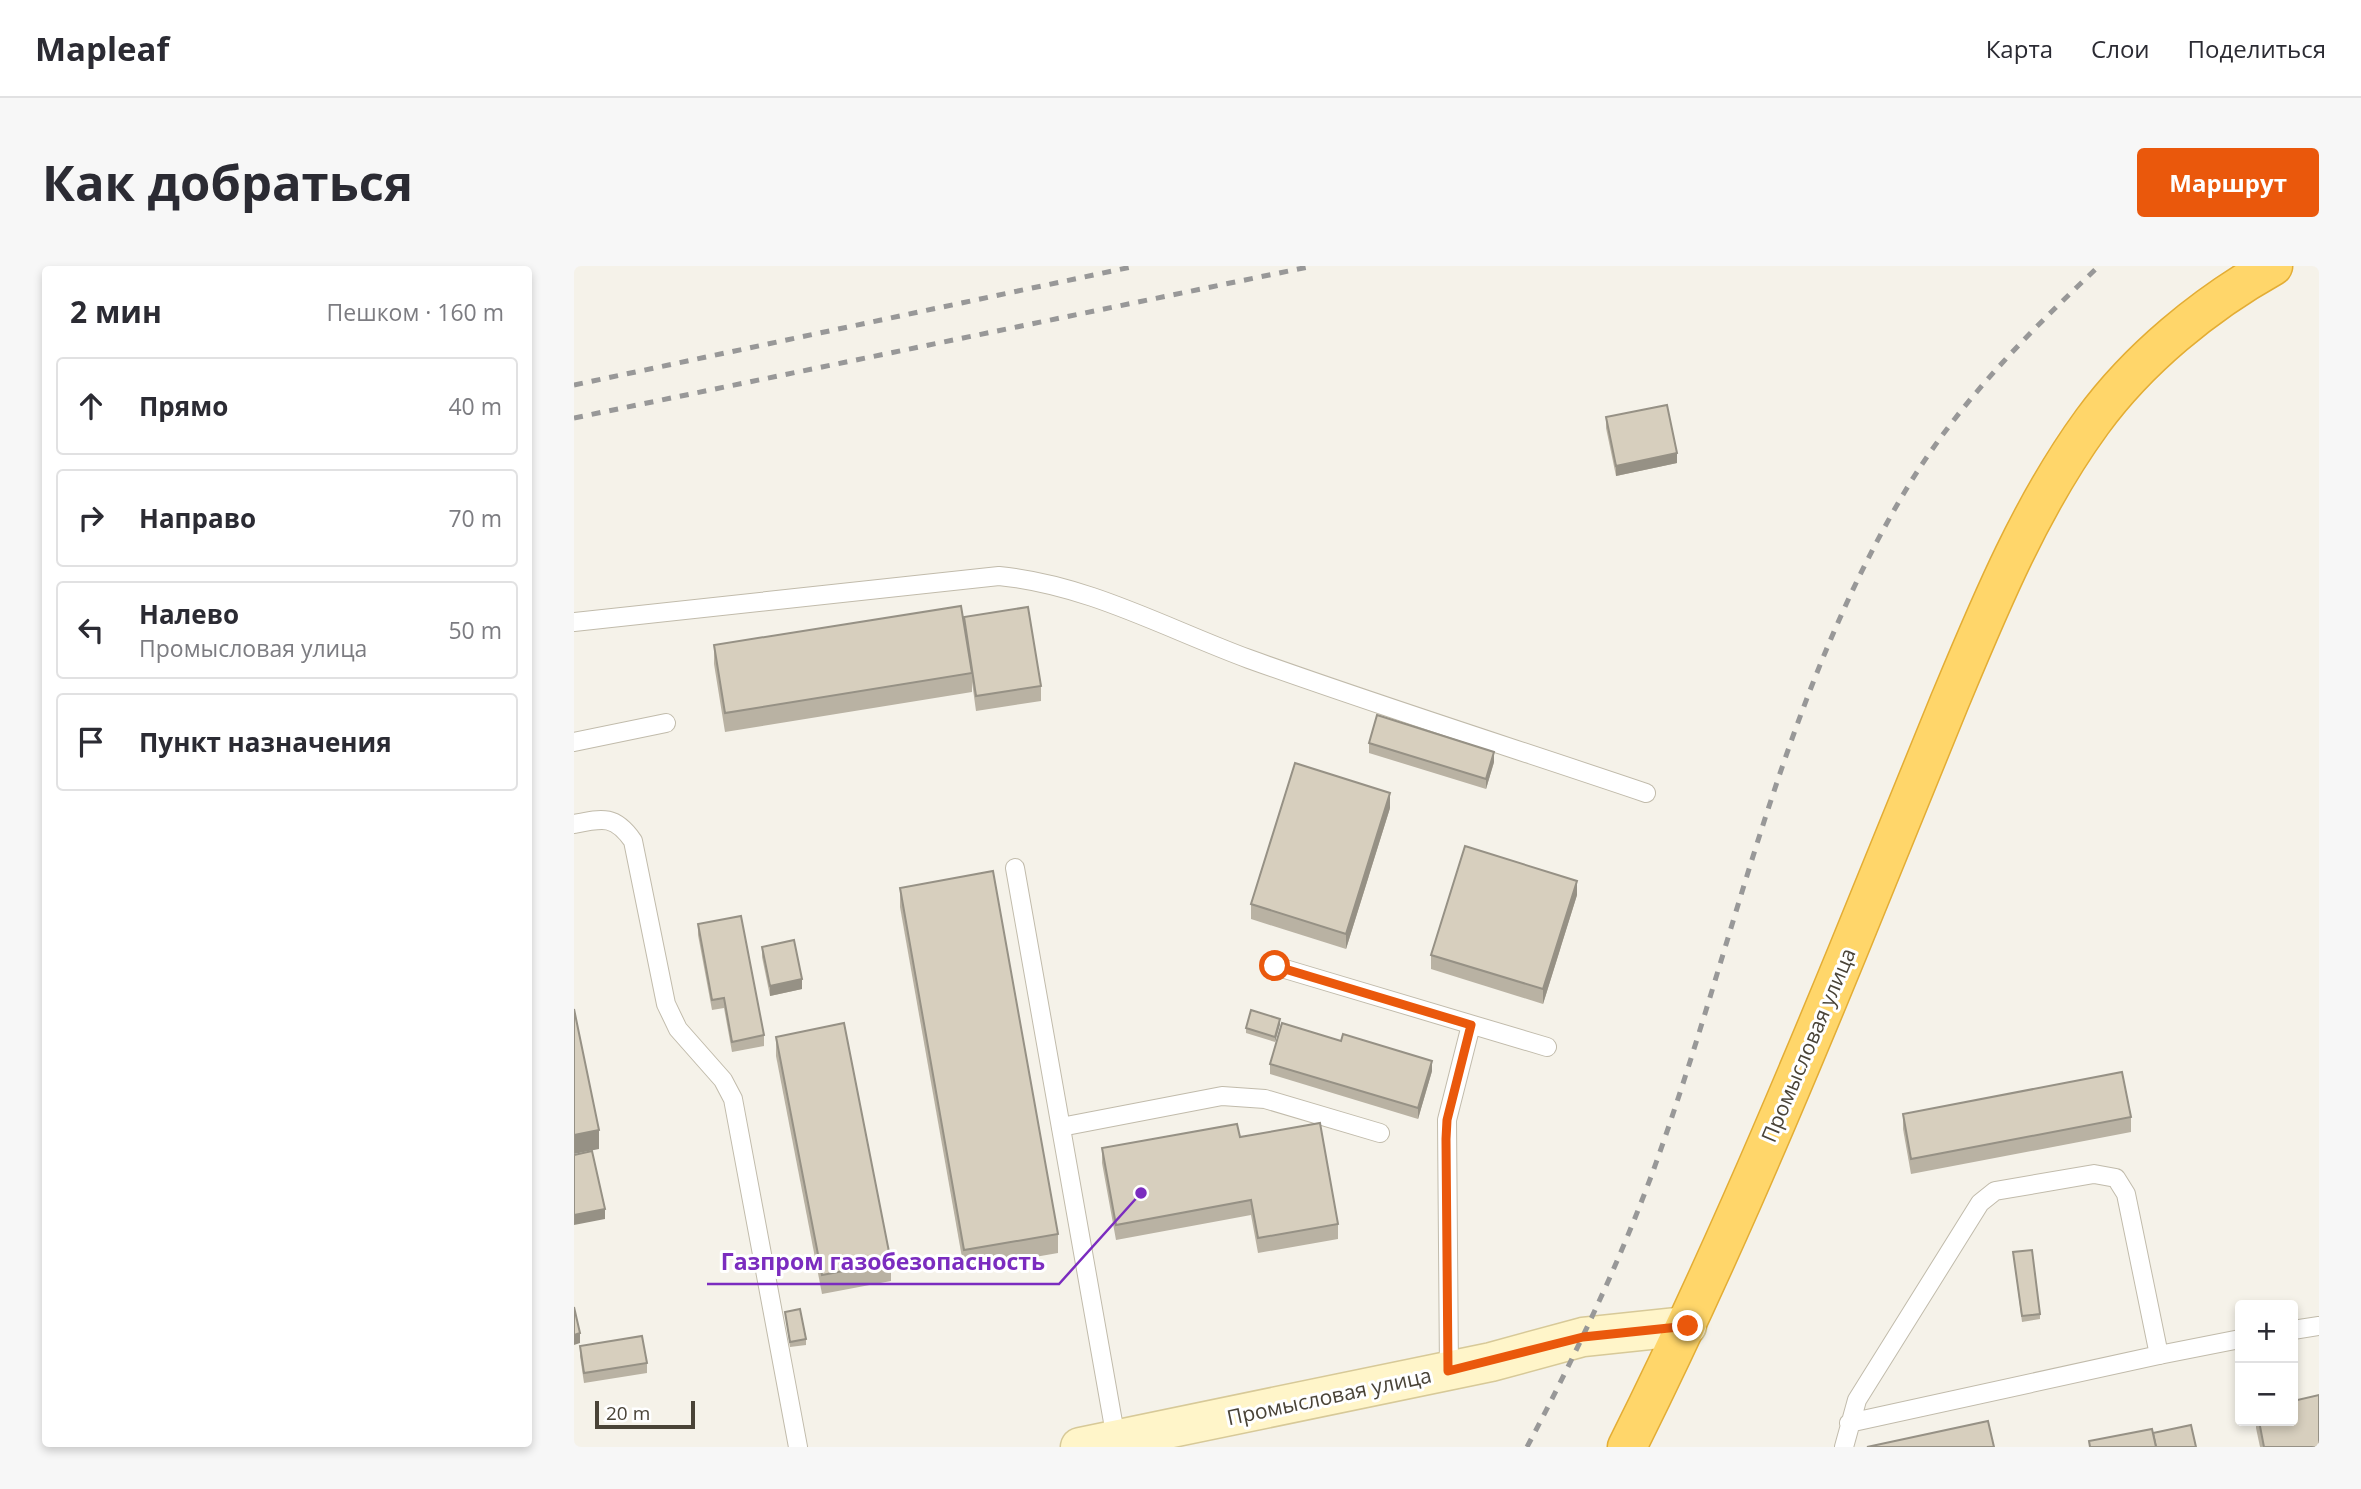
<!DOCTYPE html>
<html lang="ru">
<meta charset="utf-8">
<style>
body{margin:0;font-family:"Open Sans",sans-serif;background:#f7f7f7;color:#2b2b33}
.controls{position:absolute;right:21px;bottom:21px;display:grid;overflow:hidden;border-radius:7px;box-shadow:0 4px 10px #0003}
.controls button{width:63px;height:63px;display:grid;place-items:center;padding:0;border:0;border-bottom:2px solid #e1e1e2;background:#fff;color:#2b2b33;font:35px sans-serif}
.scale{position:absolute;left:21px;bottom:18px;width:100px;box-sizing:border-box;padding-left:7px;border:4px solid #494337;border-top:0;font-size:19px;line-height:24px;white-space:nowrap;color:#494337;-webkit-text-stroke:5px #fff;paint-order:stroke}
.stop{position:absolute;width:21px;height:21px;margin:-16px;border:5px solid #ea580c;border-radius:50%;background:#fff}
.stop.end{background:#ea580c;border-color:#fff;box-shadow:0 2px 7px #0008}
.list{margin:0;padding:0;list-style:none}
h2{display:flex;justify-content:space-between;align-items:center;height:91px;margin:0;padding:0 28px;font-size:30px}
h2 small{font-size:23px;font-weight:400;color:#7c7c81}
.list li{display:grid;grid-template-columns:46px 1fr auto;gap:21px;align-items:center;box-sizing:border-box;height:98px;margin:0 14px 14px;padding:0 14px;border:2px solid #e1e1e2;border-radius:7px}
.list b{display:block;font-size:26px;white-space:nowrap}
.list p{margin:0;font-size:23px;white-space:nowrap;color:#7c7c81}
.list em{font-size:23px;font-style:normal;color:#7c7c81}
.icon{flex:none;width:38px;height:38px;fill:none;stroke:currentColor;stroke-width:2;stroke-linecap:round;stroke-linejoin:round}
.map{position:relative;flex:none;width:1745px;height:1181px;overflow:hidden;border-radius:7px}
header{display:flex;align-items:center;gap:42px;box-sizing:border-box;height:98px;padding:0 35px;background:#fff;border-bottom:2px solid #e1e1e2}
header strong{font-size:33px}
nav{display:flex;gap:38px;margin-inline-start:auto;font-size:24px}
.intro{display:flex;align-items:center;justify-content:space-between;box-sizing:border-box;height:168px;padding:0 42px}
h1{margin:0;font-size:49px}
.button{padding:18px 32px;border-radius:7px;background:#ea580c;color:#fff;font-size:24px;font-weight:700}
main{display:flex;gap:42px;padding:0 42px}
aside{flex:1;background:#fff;border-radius:7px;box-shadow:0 4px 10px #0003}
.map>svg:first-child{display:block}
</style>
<header>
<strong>Mapleaf</strong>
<nav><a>Карта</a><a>Слои</a><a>Поделиться</a></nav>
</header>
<div class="intro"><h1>Как добраться</h1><a class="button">Маршрут</a></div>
<main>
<aside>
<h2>2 мин<small>Пешком · 160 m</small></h2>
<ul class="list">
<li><svg class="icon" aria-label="ahead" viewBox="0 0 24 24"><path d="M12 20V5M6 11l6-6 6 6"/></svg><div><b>Прямо</b></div><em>40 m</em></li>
<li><svg class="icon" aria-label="right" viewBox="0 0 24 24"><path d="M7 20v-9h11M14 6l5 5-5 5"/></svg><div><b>Направо</b></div><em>70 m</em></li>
<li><svg class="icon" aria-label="left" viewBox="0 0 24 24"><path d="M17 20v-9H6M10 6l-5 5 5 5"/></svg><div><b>Налево</b><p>Промысловая улица</p></div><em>50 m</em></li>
<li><svg class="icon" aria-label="arrive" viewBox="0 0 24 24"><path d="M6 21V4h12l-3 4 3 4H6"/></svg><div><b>Пункт назначения</b></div></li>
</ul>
</aside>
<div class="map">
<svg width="1745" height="1181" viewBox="0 0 1745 1181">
<rect width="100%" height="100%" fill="#f5f2e9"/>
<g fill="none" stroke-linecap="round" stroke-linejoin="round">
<defs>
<g id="lane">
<path d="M0 356 425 310C515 319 591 362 675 393 806 440 939 482 1072 527"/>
<path d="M0 476 92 457"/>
<path d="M0 558C29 552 41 549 59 575L92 738 104 763 149 814 159 833 224 1181"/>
<path d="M441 602 542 1173"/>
<path d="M701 700 973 781"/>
<path d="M487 861 648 830 691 833 806 867"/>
<path d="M1719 1064 1745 1060"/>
<path d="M1585 1089 1666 1073"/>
<path d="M875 1105 873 854 897 759"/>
<path d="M1270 1181 1283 1134 1406 937 1421 925 1520 908 1542 912 1552 928 1585 1089 1275 1157"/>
</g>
<path id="secondary" d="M506 1181 917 1096 1009 1071 1113 1060"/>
<path id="highway" d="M1053 1181C1134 1019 1205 853 1274 685 1308 603 1341 520 1375 437 1415 341 1456 241 1518 156 1564 93 1631 38 1699 0"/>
</defs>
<use href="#lane" stroke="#c1bbab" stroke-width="20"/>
<use href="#secondary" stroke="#d7c998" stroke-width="41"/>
<use href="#highway" stroke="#e3ad35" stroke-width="41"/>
<use href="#lane" stroke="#fff" stroke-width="18"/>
<use href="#secondary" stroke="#fff5c9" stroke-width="38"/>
<use href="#highway" stroke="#ffd66a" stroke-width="38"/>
<g stroke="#989898" stroke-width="5" stroke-dasharray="9 9" stroke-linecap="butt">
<path d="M0 119 562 0"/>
<path d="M0 152 739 0"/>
<path d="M953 1181C1000 1092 1043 1002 1078 908 1161 680 1205 438 1330 227 1382 139 1452 69 1525 0"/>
</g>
</g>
<g fill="#b9b2a3">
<path d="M1032 151 1103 197 1042 210 1032 162Z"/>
<path d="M390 357 467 420V435L402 445 398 416V426L151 466 140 398V379Z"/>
<path d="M795 477 920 496 912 523 795 487Z"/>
<path d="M816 542 772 683 677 653V638Z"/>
<path d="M326 622 484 968V987L390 1003 326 641Z"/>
<path d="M1003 629 969 738 857 703V689Z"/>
<path d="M124 658 190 769V780L158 786 150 742 138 744 124 669Z"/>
<path d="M188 681 228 723 196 730 188 691Z"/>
<path d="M706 758 701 776 672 767V762Z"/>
<path d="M202 771 317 996V1015L248 1028 202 790Z"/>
<path d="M696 798 858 805 844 853 696 808Z"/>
<path d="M1329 848 1557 851V866L1337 908 1329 863Z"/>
<path d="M666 871 764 958V973L684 987 677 949 542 974 528 897V882Z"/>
<path d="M1439 986 1466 1048V1053L1448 1056Z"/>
<path d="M211 1046 232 1073V1079L216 1081Z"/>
<path d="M6 1080 73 1097V1107L10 1117 6 1090Z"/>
<path d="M1682 1155H1719L1745 1181H1686L1682 1162Z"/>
</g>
<g fill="#969185">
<path d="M1103 187V197L1042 210V200Z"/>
<path d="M920 486V496L912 523V513Z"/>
<path d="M816 527V542L772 683V668Z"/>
<path d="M1003 615V629L969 738V723Z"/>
<path d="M228 713V723L196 730V720Z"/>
<path d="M706 753V758L701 776V771Z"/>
<path d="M858 795V805L844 853V842Z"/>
<path d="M25 864V883L0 888V869Z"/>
<path d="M31 943V953L0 959V949Z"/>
<path d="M6 1067V1077L0 1079V1069Z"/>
</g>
<g fill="#d7cfbe" stroke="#969185" stroke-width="2">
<path d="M1093 139 1103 187 1042 200 1032 151Z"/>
<path d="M387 340 398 407 151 447 140 379Z"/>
<path d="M454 341 467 420 402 430 390 351Z"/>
<path d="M803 449 920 486 912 513 795 477Z"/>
<path d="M721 497 816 527 772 668 677 638Z"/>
<path d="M891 580 1003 615 969 723 857 689Z"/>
<path d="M419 605 484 968 390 984 326 622Z"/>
<path d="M167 650 190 769 158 776 150 732 138 734 124 658Z"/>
<path d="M220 674 228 713 196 720 188 681Z"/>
<path d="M0 743 25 864 0 869Z"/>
<path d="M677 744 706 753 701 771 672 762Z"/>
<path d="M270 757 317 996 248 1009 202 771Z"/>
<path d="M708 757 767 775 769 768 858 795 844 842 696 798Z"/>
<path d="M1548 806 1557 851 1337 893 1329 848Z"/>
<path d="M746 857 764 958 684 972 677 934 542 959 528 882 663 858 666 871Z"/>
<path d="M18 885 31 943 0 949V889Z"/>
<path d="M1458 984 1466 1048 1448 1050 1439 986Z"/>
<path d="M0 1041 6 1067 0 1069Z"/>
<path d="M226 1043 232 1073 216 1076 211 1046Z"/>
<path d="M68 1070 73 1097 10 1107 6 1080Z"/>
<path d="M1745 1129V1181H1690L1685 1155H1719V1135Z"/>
<path d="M1414 1155 1420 1181H1293Z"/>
<path d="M1617 1159 1622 1181H1582L1579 1167Z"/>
<path d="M1578 1163 1582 1181H1516L1515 1175Z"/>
</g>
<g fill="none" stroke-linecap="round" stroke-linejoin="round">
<path stroke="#ea580c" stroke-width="9" d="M701 700 897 759 873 854 872 873 874 1105 1009 1071 1114 1060"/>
</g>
<g text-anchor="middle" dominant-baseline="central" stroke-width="6" stroke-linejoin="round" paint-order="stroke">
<g font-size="21" fill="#494337" stroke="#fff">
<text transform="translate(1234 779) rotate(-67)">Промысловая улица</text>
<text transform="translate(755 1130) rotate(-12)">Промысловая улица</text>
</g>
</g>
<path fill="none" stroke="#7b2cbf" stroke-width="2.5" d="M567 927L485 1018H133"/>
<circle fill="#7b2cbf" stroke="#fff" stroke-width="2.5" cx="567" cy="927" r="7"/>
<g font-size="23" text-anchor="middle" font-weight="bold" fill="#7b2cbf" stroke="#fff" stroke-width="6" stroke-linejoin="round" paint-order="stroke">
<text x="309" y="1004">Газпром газобезопасность</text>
</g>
</svg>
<div class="controls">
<button>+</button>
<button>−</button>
</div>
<div class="scale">20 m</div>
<div class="stop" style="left:701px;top:700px"></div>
<div class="stop end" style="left:1114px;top:1060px"></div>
</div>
</main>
